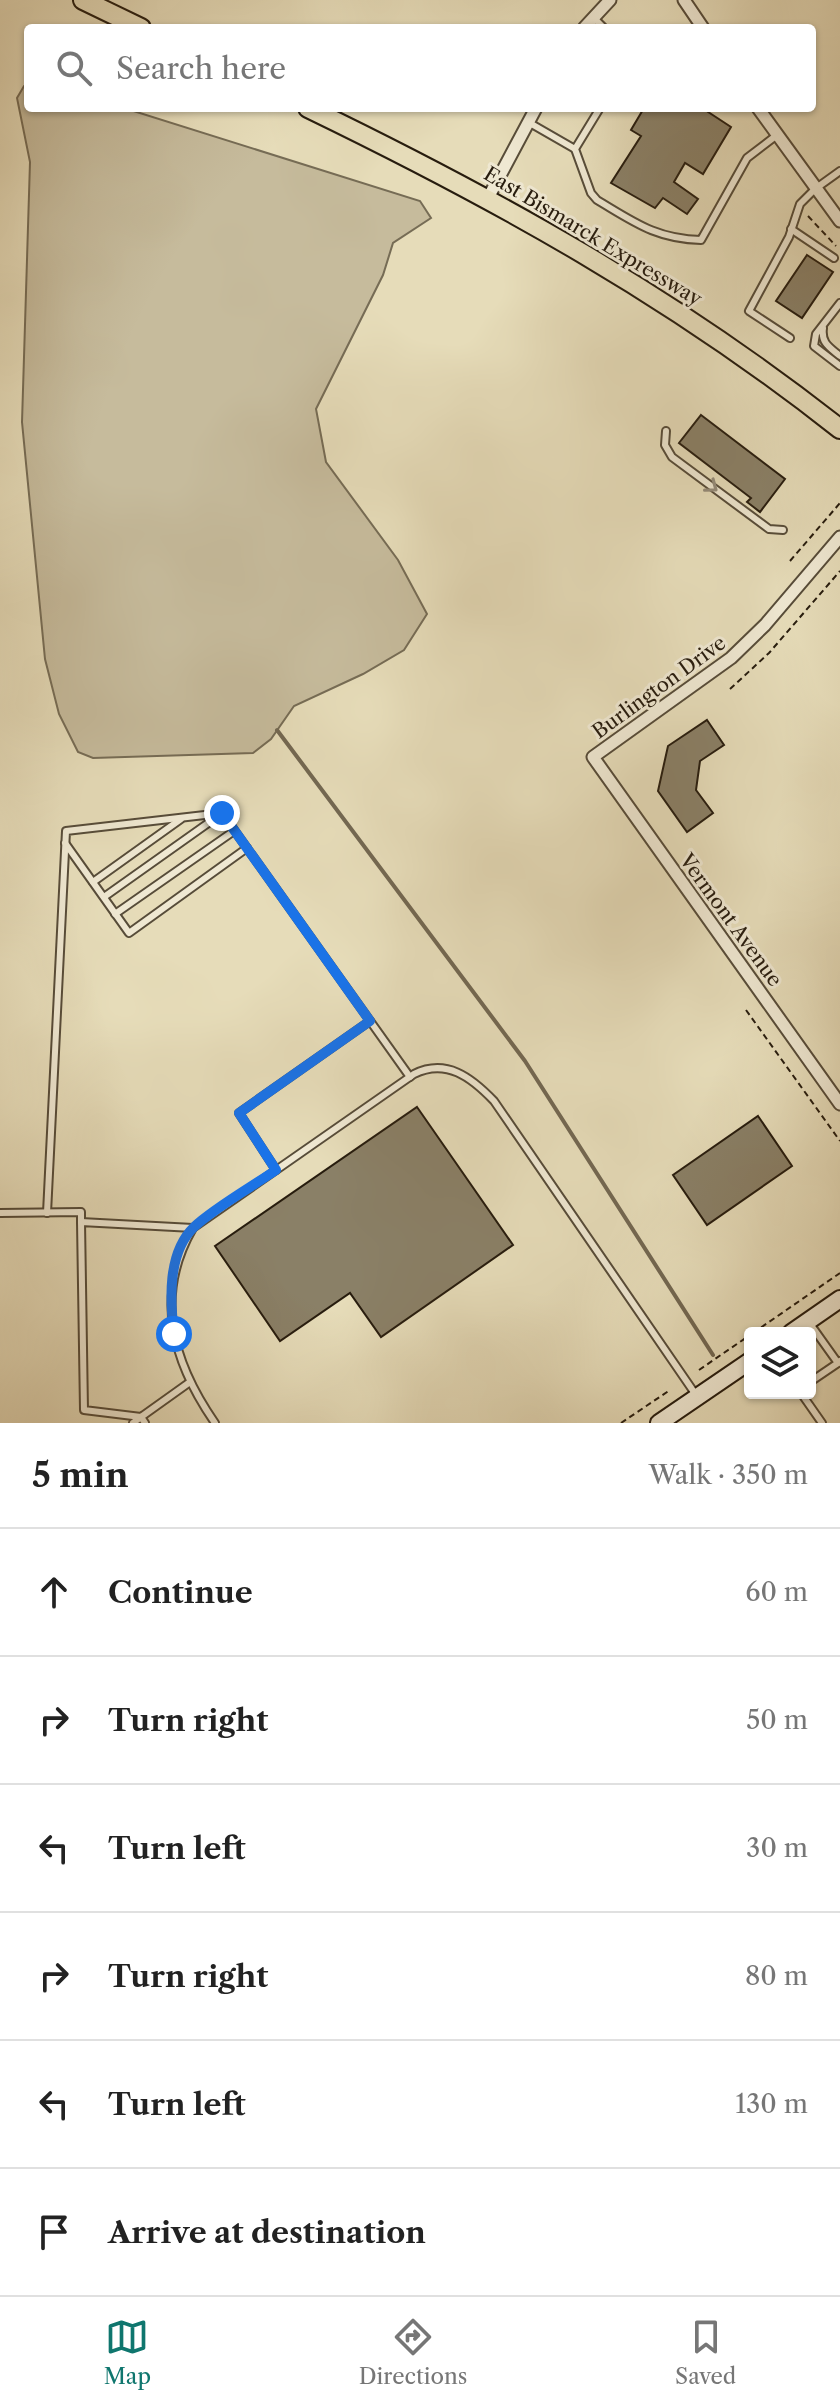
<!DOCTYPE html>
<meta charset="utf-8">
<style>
body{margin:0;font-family:"Libre Caslon Text",serif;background:#f2f2f2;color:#222}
.controls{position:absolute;right:24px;bottom:24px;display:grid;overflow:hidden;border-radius:8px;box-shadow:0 2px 6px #0004}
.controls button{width:72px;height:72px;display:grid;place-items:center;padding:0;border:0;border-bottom:2px solid #e0e0e0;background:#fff;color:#222;font:40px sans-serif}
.stop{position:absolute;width:24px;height:24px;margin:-18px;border:6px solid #1a73e8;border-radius:50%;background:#fff}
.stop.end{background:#1a73e8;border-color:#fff;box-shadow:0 2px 8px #0008}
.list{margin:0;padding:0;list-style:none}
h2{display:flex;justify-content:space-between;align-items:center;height:104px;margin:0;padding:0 32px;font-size:34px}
h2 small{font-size:26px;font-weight:400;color:#767676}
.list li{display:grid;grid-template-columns:52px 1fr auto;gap:24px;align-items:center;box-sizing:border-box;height:128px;padding:0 32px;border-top:2px solid #e0e0e0}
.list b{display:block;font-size:30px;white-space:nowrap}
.list em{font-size:26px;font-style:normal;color:#767676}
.icon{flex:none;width:44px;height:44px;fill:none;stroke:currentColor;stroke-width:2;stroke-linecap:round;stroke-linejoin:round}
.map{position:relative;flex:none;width:840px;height:1423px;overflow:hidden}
.search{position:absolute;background:#fff;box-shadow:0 2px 6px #0004;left:24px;right:24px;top:24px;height:88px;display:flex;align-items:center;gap:20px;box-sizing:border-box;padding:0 28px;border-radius:8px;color:#767676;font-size:30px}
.sheet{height:872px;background:#fff}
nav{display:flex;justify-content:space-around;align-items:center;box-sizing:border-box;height:112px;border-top:2px solid #e0e0e0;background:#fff;font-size:22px;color:#767676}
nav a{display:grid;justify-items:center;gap:4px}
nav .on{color:#0f766e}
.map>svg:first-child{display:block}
</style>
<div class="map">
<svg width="840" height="1423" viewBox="0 0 840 1423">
<rect width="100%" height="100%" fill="#e6dcb9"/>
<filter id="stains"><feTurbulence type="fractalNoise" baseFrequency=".0025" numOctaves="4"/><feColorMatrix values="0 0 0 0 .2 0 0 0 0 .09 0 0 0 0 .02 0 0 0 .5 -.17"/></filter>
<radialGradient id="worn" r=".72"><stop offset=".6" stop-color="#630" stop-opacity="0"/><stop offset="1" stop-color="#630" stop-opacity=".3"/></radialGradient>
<path fill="#c6bb9c" stroke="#766c55" stroke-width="2" d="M28 85V108H124L420 201 431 218 393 243 383 275 316 409 326 462 398 560 427 614 404 650 363 674 294 706 271 739 253 753 93 758 78 752 59 714 45 659 22 422 30 162 17 98 24 86Z"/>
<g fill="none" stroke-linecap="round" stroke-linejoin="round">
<path stroke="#736852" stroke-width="4" d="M277 730 525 1061 713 1355"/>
</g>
<g fill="#8a8067" stroke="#271c0e" stroke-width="2">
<path d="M644 108H702L731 127 703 174 685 163 674 182 698 199 687 214 663 198 655 208 611 183 641 136 631 130Z"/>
<path d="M807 255 833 272 802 318 776 301Z"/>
<path d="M701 415 785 479 760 512 747 502 751 498 679 443Z"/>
<path d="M707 720 724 745 700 761 696 790 713 813 687 832 658 791 668 746Z"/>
<path d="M417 1107 513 1245 381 1337 350 1293 280 1341 215 1246Z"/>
<path d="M758 1116 792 1166 707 1225 673 1175Z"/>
</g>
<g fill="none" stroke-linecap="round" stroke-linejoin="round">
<defs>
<g id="lane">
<path d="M593 17 604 28"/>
<path d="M600 108 575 149 591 193 597 200C634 222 656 239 701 240L747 158 777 135"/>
<path d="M528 122 575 149"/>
<path d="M791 229 834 258"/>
<path d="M840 303 816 334 814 346 840 366"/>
<path d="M823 328C821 343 829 347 840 356"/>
<path d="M790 338 749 311 789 237 800 204 815 189 840 171"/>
<path d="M666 431 665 445 672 457 769 529 783 530"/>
<path d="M65 843 129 933 247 848"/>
<path d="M93 882 181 819"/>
<path d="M104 897 221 814"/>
<path d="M115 914 234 831"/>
<path d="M276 1170 239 1113 370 1021"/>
<path d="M0 1213 81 1212V1222"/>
<path d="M47 1213 66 831 222 813 410 1077"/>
<path d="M808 1321 838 1363 840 1361"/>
<path d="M190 1382 141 1417 84 1410 81 1222 193 1228"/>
<path d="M810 1382 838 1363"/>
<path d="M801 1393 822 1423"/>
<path d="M133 1423 141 1417 145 1423"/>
<path d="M215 1423C172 1361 154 1296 193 1228L414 1074C446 1058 471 1077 494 1101L696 1395"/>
</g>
<g id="street">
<path d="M684 0 703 28"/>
<path d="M584 28 610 0"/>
<path d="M758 108 840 221"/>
<path d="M488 198 536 108"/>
<path d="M840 537 765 625 731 658 593 757 840 1104"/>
</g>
<g id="secondary">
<path d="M791 1333 840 1299"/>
<path d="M659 1423 750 1361"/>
</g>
<g id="primary">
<path d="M83 0 141 28"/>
<path d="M308 108C498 200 673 297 840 429"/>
</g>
</defs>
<use href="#lane" stroke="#574c39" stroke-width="10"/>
<use href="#street" stroke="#574c39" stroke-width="15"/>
<use href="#secondary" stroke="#271c0e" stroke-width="20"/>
<use href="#primary" stroke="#271c0e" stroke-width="22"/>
<g stroke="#271c0e" stroke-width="2" stroke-dasharray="6 4" stroke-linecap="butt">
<path d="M808 216 836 246"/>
<path d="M790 561 840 503"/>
<path d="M730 689 769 653 840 571"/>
<path d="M746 1010 840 1141"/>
<path d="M753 1333 840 1273"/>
<path d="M699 1370 750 1335"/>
<path d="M621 1423 670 1390"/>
</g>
<use href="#lane" stroke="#efe8d2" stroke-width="6"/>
<use href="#street" stroke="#efe8d2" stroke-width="11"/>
<use href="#secondary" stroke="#efe8d2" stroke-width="16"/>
<use href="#primary" stroke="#e6dcb9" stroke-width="18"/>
</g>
<defs><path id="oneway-chevron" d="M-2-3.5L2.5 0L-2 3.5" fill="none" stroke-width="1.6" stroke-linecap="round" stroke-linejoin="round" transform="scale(2)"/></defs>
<use stroke="#958c7a" href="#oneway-chevron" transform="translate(712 487) rotate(37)"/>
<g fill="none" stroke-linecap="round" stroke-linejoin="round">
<path stroke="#1a73e8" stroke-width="10" d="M174 1334C170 1301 167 1253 194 1227 214 1208 253 1186 276 1170L239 1113 370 1021 222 813"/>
</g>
<g text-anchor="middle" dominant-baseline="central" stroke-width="6" stroke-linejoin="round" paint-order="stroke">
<g font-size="20" fill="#271c0e" stroke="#efe8d2">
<text transform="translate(593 236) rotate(31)">East Bismarck Expressway</text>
<text transform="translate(659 687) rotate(-36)">Burlington Drive</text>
<text transform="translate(731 920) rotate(54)">Vermont Avenue</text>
</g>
</g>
<rect width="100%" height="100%" filter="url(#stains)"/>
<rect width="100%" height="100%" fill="url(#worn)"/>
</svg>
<div class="controls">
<button><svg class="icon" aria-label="layers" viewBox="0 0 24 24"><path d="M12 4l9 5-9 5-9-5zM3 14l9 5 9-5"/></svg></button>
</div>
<div class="stop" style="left:174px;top:1334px"></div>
<div class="stop end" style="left:222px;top:813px"></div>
<div class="search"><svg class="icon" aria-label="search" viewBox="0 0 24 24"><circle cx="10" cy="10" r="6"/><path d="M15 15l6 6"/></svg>Search here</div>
</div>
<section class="sheet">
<h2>5 min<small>Walk · 350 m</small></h2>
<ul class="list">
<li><svg class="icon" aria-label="ahead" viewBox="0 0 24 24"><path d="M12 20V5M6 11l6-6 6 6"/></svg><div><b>Continue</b></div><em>60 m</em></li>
<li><svg class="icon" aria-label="right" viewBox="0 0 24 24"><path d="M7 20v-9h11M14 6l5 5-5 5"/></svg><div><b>Turn right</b></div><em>50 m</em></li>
<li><svg class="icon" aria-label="left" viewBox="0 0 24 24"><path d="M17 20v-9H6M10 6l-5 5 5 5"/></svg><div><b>Turn left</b></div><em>30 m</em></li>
<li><svg class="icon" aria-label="right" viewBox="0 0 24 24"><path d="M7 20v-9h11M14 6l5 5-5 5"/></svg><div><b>Turn right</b></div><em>80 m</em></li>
<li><svg class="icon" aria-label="left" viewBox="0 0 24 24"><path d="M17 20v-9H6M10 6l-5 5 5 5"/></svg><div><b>Turn left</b></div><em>130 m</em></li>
<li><svg class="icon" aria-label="arrive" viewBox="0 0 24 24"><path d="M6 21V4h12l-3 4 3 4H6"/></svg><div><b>Arrive at destination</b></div></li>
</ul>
</section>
<nav>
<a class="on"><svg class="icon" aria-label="map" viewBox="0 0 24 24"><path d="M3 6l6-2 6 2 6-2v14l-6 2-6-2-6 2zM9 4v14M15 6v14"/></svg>Map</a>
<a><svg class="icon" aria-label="directions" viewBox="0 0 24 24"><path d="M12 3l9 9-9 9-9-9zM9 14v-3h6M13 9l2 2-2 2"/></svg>Directions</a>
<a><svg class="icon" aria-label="saved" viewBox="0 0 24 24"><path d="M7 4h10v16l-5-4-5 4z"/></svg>Saved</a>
</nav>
